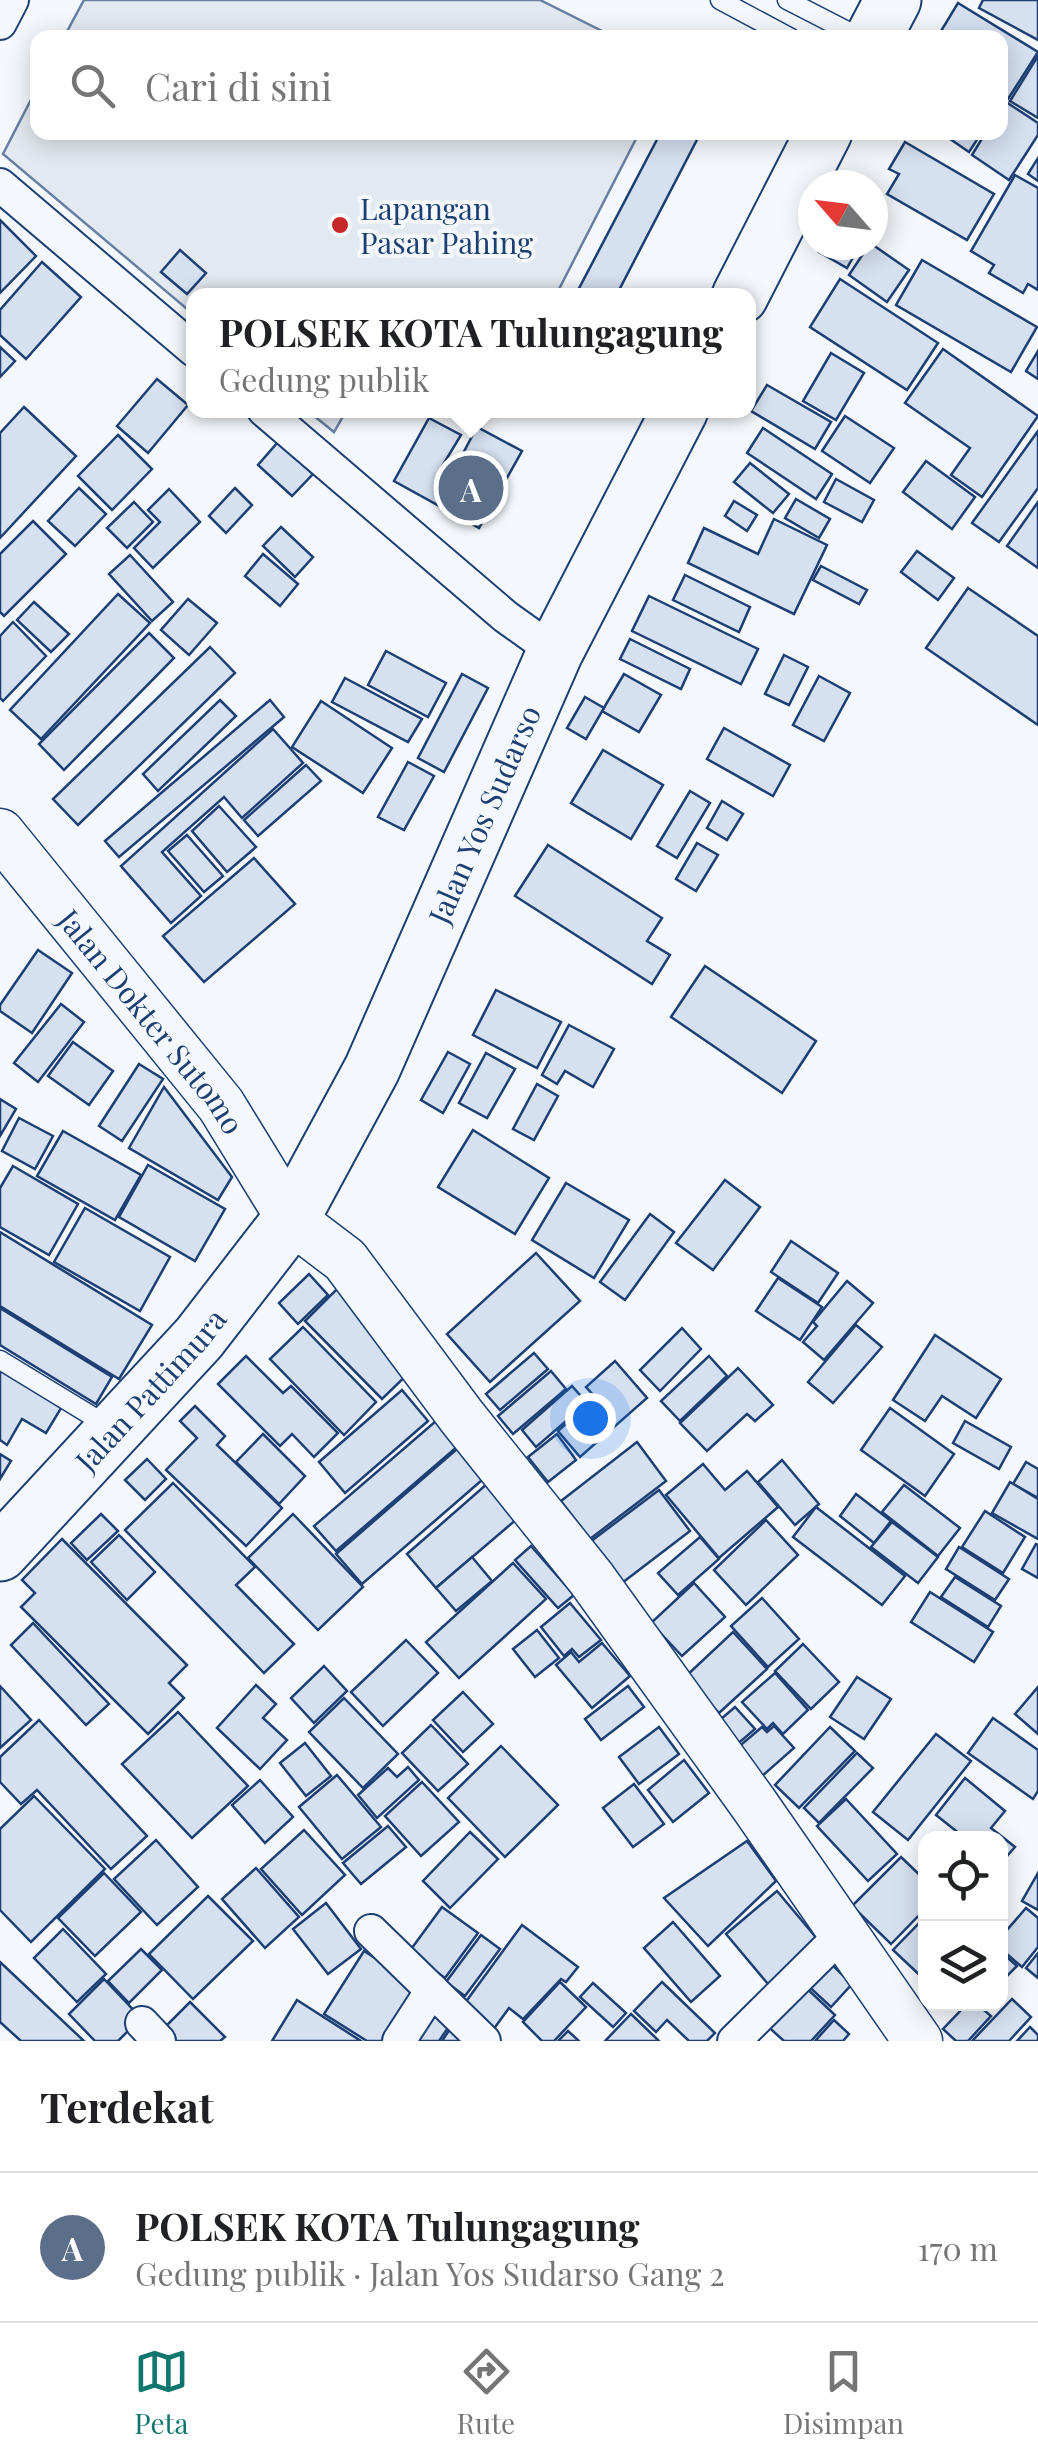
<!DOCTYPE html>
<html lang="id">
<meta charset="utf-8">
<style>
body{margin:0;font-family:"Playfair Display",serif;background:#f6f6f6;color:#202124}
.controls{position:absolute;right:30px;bottom:30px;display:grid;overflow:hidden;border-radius:20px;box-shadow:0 5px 25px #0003}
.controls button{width:90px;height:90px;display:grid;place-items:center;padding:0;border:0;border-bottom:2px solid #e0e0e0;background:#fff;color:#202124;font:50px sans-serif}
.compass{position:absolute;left:798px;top:170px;width:90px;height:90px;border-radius:50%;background:#fff;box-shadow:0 5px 25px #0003;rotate:298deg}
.you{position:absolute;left:590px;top:1418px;width:35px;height:35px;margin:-25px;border:8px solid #fff;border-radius:50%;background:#1a73e8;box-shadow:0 0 0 15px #1a73e833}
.badge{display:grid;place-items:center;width:65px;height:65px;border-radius:50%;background:#0f766e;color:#fff;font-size:32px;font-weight:700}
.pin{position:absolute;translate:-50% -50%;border:5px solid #fff;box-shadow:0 2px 10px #0006}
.popup{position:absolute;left:186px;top:288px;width:570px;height:130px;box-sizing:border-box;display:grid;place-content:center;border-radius:20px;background:#fff;filter:drop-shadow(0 2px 8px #0005);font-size:32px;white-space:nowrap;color:#757577}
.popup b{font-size:38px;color:#202124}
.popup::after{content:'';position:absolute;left:50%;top:100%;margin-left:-20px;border:20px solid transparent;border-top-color:#fff}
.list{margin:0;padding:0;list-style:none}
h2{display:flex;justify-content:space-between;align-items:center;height:130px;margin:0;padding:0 40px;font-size:42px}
h2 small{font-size:32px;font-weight:400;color:#757577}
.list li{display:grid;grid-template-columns:65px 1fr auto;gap:30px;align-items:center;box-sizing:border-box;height:150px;padding:0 40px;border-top:2px solid #e0e0e0}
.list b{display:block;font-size:38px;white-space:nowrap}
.list p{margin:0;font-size:32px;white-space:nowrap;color:#757577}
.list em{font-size:32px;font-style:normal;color:#757577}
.icon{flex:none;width:55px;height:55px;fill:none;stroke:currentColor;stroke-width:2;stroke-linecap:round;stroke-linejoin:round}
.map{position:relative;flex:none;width:1038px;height:2041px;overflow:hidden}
.search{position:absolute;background:#fff;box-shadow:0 5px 25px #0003;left:30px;right:30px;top:30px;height:110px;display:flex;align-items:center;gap:25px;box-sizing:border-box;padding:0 35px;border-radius:20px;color:#757577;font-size:38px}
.sheet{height:280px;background:#fff}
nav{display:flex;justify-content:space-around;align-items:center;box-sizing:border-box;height:140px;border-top:2px solid #e0e0e0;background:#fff;font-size:28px;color:#757577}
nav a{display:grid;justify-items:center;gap:5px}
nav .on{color:#0f766e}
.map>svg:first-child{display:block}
</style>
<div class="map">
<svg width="1038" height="2041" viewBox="0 0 1038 2041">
<rect width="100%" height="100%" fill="#f4f7fb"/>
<g fill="#e3e9f0" stroke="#687fa3" stroke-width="2.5">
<path d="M84 0H540L614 37H64Z"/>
<path d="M37 88 38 132 639 133 556 295 194 296 193 314 3 154Z"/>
<path d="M308 411H346L334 432Z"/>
</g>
<g fill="#d5e0f0" stroke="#1d3f73" stroke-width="2.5">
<path d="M983 0H1038V40L979 8Z"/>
<path d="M958 3 1038 52 1008 99 1000 95V38H952L941 31Z"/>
<path d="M1038 56V118L1010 101Z"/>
<path d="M1006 102 1038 123V135L1009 180 972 155 986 132H1000V111Z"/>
<path d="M661 132H701L616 296H575Z"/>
<path d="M940 132H982L969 152Z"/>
<path d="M905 142 994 194 967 240 887 194 899 174 889 169Z"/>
<path d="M1038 158V181L1028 174Z"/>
<path d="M1015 175 1038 188V290L1028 284 1023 293 989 273 994 265 971 251Z"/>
<path d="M0 220 36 256 0 293Z"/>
<path d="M823 245H860L847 268 819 252Z"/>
<path d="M869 245H873L909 270 887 302 849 275Z"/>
<path d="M180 250 206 273 187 294 161 272Z"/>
<path d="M922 260 1037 327 1011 372 896 305Z"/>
<path d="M42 262 81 297 26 359 0 335V310Z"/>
<path d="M840 279 938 343 907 390 810 327Z"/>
<path d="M0 347 15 361 0 377Z"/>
<path d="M943 349 1038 416 982 497 951 475 970 448 905 403Z"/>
<path d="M1038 351V379L1026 371Z"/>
<path d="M831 353 864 373 836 420 803 401Z"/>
<path d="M157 379 188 405 148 453 117 426Z"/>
<path d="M767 385 831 422 815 449 751 411Z"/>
<path d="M24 407 76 456 0 538V433Z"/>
<path d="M845 416 894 448 870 483 822 451Z"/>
<path d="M429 418 461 435 441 468 452 474 477 427 522 451 479 528 394 481Z"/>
<path d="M763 428 832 474 816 499 747 453Z"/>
<path d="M1038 431V488L999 542 972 523Z"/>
<path d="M118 435 152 469 112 510 78 476Z"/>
<path d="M278 442 313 474 292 496 258 465Z"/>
<path d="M926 461 975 497 952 529 903 492Z"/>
<path d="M750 463 789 494 773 513 734 482Z"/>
<path d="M836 479 874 500 862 522 824 502Z"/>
<path d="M79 488 106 514 75 546 48 521Z"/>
<path d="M235 488 252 505 226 533 209 516Z"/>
<path d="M169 489 200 522 153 568 134 548 160 522 148 510Z"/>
<path d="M796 499 830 519 819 538 785 518Z"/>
<path d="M734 501 757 515 747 531 725 516Z"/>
<path d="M134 502 153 522 127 548 107 528Z"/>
<path d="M1038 502V568L1007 546Z"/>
<path d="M774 519 827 545 794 614 688 563 704 528 758 554Z"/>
<path d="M33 521 66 554 4 616 0 612V554Z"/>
<path d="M281 527 313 557 295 577 263 546Z"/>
<path d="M917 551 954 578 938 600 901 572Z"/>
<path d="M263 554 298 584 280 606 245 576Z"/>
<path d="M130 555 173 602 152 621 109 574Z"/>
<path d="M821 566 867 590 859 604 813 580Z"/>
<path d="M685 575 750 607 739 632 673 600Z"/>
<path d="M968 588 1038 636V725L926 648Z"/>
<path d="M118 594 150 623 41 739 10 710Z"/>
<path d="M649 596 758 649 741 684 632 631Z"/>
<path d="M188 599 217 623 189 655 161 630Z"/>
<path d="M34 602 69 634 51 652 17 620Z"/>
<path d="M13 622 46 656 3 701 0 698V636Z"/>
<path d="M149 633 174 658 64 770 39 744Z"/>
<path d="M630 639 690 669 681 689 620 659Z"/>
<path d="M210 647 235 673 78 825 53 799Z"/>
<path d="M386 651 446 683 428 717 368 685Z"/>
<path d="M784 655 808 667 789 705 765 694Z"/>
<path d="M462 674 488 688 444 772 418 758Z"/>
<path d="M624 674 661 695 639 732 602 711Z"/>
<path d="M819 676 850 693 824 741 793 725Z"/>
<path d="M345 678 422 719 408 742 332 702Z"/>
<path d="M585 697 604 708 586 739 567 728Z"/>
<path d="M220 700 236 716 158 791 143 774Z"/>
<path d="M270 700 284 717 119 857 105 841Z"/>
<path d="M321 701 392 748 363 793 292 747Z"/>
<path d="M724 728 790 765 773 796 707 759Z"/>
<path d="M273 729 303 763 242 818 224 797 162 852 201 896 171 923 121 866Z"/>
<path d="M603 750 663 785 631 839 571 803Z"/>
<path d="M408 762 434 776 404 830 378 817Z"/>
<path d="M306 765 321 781 258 836 244 820Z"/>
<path d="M690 791 710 803 677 858 657 846Z"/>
<path d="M722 801 743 814 727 840 707 828Z"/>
<path d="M219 806 256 847 227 872 192 831Z"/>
<path d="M187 835 223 876 204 892 168 851Z"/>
<path d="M697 843 718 855 696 891 676 879Z"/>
<path d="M548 845 662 918 647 941 670 955 652 984 515 896Z"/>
<path d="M254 858 295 904 204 982 163 936Z"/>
<path d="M38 950 72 973 32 1033 0 1011V1005Z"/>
<path d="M705 966 816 1041 782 1093 671 1017Z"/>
<path d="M496 990 561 1022 537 1068 473 1035Z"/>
<path d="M61 1004 84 1022 38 1082 14 1063Z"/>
<path d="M569 1025 614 1049 593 1087 565 1071 557 1084 542 1075Z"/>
<path d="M73 1042 113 1071 89 1105 48 1076Z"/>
<path d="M448 1052 470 1064 443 1113 421 1100Z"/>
<path d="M486 1053 515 1069 487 1118 459 1103Z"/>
<path d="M139 1064 163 1079 122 1141 99 1126Z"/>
<path d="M537 1084 558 1096 534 1140 513 1129Z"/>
<path d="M164 1087 232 1177 218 1200 129 1148Z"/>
<path d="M0 1099 16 1109 0 1136Z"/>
<path d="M19 1118 53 1136 35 1169 2 1151Z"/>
<path d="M473 1130 549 1178 515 1234 438 1187Z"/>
<path d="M63 1131 141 1175 115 1220 37 1176Z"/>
<path d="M148 1165 225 1209 195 1261 119 1217Z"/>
<path d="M13 1166 78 1204 49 1255 0 1227V1188Z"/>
<path d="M725 1180 760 1207 713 1270 676 1243Z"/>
<path d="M566 1183 629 1220 594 1278 532 1240Z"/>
<path d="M85 1208 170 1257 140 1311 54 1262Z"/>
<path d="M650 1214 674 1232 625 1300 600 1282Z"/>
<path d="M0 1232 152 1325 119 1379 0 1306Z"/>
<path d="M791 1241 838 1273 818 1303 771 1272Z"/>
<path d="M536 1253 580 1301 490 1382 447 1334Z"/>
<path d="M309 1274 328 1295 298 1324 279 1303Z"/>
<path d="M778 1278 822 1307 800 1340 756 1311Z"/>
<path d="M847 1281 873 1303 824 1360 803 1342 817 1326 813 1322Z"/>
<path d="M337 1289 414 1368 382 1399 305 1321Z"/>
<path d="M0 1308 112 1377 96 1404 0 1345Z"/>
<path d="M856 1325 882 1347 833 1403 808 1382Z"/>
<path d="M303 1327 376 1402 344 1435 270 1359Z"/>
<path d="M682 1328 701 1349 660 1391 640 1370Z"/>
<path d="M935 1335 1001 1379 976 1418 942 1396 925 1421 893 1400Z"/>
<path d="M534 1353 548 1369 500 1410 486 1394Z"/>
<path d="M246 1356 283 1393 291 1386 338 1433 314 1457 292 1434 280 1446 218 1384Z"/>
<path d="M709 1356 727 1376 680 1421 661 1401Z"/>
<path d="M615 1361 647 1398 580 1457 558 1431 595 1397 586 1387Z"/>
<path d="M0 1366 63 1405 46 1433 22 1419 7 1445 0 1440Z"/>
<path d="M738 1368 773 1405 755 1421 747 1414 707 1451 680 1423Z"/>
<path d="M551 1371 566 1389 513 1434 498 1416Z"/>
<path d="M572 1386 587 1403 536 1447 522 1430Z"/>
<path d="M402 1390 428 1421 345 1493 319 1462Z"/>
<path d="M195 1406 225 1436 217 1445 282 1508 246 1546 166 1470 197 1438 180 1421Z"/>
<path d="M890 1408 954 1454 925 1496 861 1450Z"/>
<path d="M436 1421 458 1446 336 1551 314 1526Z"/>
<path d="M965 1421 1011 1447 999 1469 953 1443Z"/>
<path d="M263 1434 305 1476 279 1504 236 1462Z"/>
<path d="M557 1434 576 1460 548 1482 528 1457Z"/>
<path d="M637 1442 666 1481 590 1539 561 1501Z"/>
<path d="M457 1449 482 1480 362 1584 336 1554Z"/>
<path d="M0 1454 11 1461 0 1479Z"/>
<path d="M147 1459 166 1479 145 1500 125 1480Z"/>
<path d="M782 1460 819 1504 795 1525 758 1482Z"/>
<path d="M1026 1462 1038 1469V1498L1013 1484Z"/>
<path d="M703 1464 725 1490 747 1471 778 1507 719 1558 666 1495Z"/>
<path d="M1010 1482 1038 1499V1539L992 1513Z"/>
<path d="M173 1483 255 1567 236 1585 294 1644 264 1673 125 1530Z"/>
<path d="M488 1483 518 1518 436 1588 407 1554Z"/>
<path d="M904 1485 960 1528 938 1556 882 1512Z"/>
<path d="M659 1490 690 1531 622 1583 590 1542Z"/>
<path d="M856 1494 891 1521 874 1543 840 1516Z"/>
<path d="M816 1507 905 1576 882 1605 793 1537Z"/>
<path d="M985 1511 1025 1537 1003 1573 962 1547Z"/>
<path d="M101 1514 118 1531 87 1560 71 1543Z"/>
<path d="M293 1514 363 1587 318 1630 248 1558Z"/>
<path d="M766 1520 798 1555 746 1605 714 1570Z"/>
<path d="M892 1522 938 1557 918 1583 871 1547Z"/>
<path d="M119 1535 155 1572 127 1600 91 1562Z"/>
<path d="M700 1537 719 1559 678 1595 658 1573Z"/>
<path d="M62 1539 187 1665 169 1683 184 1698 148 1734 21 1607 35 1593 22 1580Z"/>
<path d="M1036 1544 1038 1545V1578L1022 1569Z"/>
<path d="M531 1546 574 1595 558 1608 515 1560Z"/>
<path d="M959 1547 1009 1579 995 1600 946 1569Z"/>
<path d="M472 1557 492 1581 456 1611 436 1588Z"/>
<path d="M513 1563 546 1599 459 1678 426 1642Z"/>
<path d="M955 1577 1001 1606 988 1627 941 1597Z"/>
<path d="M694 1583 725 1617 682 1656 651 1623Z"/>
<path d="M930 1592 993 1632 974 1662 911 1622Z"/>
<path d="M762 1598 799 1639 768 1667 731 1626Z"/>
<path d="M570 1603 601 1640 579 1657 572 1649 564 1656 541 1627Z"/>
<path d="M33 1623 109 1704 86 1725 11 1645Z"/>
<path d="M537 1630 559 1658 535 1677 513 1649Z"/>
<path d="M733 1632 767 1669 719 1713 685 1677Z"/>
<path d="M406 1640 438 1673 383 1726 351 1692Z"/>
<path d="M602 1643 630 1676 592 1708 556 1665 571 1652 579 1662Z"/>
<path d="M803 1644 839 1682 811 1709 775 1671Z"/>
<path d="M324 1666 347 1691 314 1723 291 1698Z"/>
<path d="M775 1673 808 1710 783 1734 773 1723 767 1729 742 1702Z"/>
<path d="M857 1677 891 1699 864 1739 830 1717Z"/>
<path d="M256 1685 276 1704 263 1718 287 1740 260 1769 217 1728Z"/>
<path d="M0 1686 31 1720 0 1748Z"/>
<path d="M628 1686 644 1707 601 1740 585 1719Z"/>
<path d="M1038 1687V1734L1015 1714Z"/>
<path d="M463 1692 493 1724 463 1752 433 1720Z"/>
<path d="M344 1698 398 1754 363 1788 309 1732Z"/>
<path d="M735 1707 755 1729 734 1747 714 1725Z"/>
<path d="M178 1712 248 1786 192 1838 122 1764Z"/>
<path d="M993 1718 1038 1750V1791L1033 1799 968 1753Z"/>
<path d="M39 1720 147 1836 111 1869 37 1790 21 1804 0 1782V1757Z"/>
<path d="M431 1725 468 1764 438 1791 402 1753Z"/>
<path d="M774 1726 794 1748 761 1777 736 1749 762 1727 767 1732Z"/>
<path d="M659 1727 679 1754 639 1784 619 1757Z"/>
<path d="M830 1727 855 1751 799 1808 775 1785Z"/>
<path d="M936 1734 971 1761 908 1840 873 1812Z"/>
<path d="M305 1743 331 1776 306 1796 280 1763Z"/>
<path d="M501 1746 558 1805 505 1857 448 1798Z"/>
<path d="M857 1753 873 1768 819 1823 804 1808Z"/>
<path d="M684 1760 709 1793 673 1822 648 1790Z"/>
<path d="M408 1767 419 1780 377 1818 358 1795 388 1768 397 1777Z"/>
<path d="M337 1775 381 1827 342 1859 299 1807Z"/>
<path d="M965 1778 1005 1811 991 1828 1015 1847 1000 1864V1838H965L936 1815Z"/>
<path d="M260 1780 293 1817 265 1843 232 1805Z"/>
<path d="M422 1782 459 1822 421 1856 385 1816Z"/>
<path d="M634 1784 664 1824 633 1847 603 1808Z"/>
<path d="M34 1796 105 1869 31 1942 0 1910V1829Z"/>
<path d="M846 1799 897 1854 868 1881 817 1826Z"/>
<path d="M388 1826 406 1847 361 1884 343 1863Z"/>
<path d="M304 1830 345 1875 302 1915 261 1869Z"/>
<path d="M470 1832 498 1859 450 1908 423 1881Z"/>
<path d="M156 1840 198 1887 157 1925 114 1879Z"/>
<path d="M747 1841 776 1881 708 1946 664 1898Z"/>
<path d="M901 1857 926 1881V1908L891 1944 852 1906Z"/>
<path d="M256 1868 299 1917 265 1948 222 1899Z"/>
<path d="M104 1873 141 1912 95 1956 58 1918Z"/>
<path d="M1038 1873V1910L1022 1901Z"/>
<path d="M777 1891 819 1941 768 1984 726 1934Z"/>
<path d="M208 1896 253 1941 193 1999 149 1954Z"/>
<path d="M326 1903 361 1949 328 1974 293 1929Z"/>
<path d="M442 1907 478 1933 445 1978 409 1952Z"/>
<path d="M1026 1908 1038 1918V1947L1022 1967 1000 1948V1938Z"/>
<path d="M926 1916V1981L893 1950Z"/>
<path d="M673 1922 720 1976 691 2002 644 1948Z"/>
<path d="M522 1925 578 1967 566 1982 561 1979 523 2019 509 2008 493 2030 462 2007Z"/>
<path d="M63 1929 106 1974 77 2002 34 1958Z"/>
<path d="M481 1935 500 1949 465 1996 446 1982Z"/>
<path d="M141 1949 162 1970 129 2003 108 1981Z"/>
<path d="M364 1951 426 1990 394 2041H367L324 2014Z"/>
<path d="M1000 1951 1017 1966 1000 1983Z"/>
<path d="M1038 1953V1978L1026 1968Z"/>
<path d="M825 1958 852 1984 831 2007 804 1982Z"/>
<path d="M0 1962 84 2041H21L0 2022Z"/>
<path d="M104 1979 141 2018 118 2041H95L69 2014Z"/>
<path d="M560 1982 586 2007 554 2041H542L523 2022Z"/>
<path d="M662 1982 715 2033 707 2041H689L667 2020 656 2032 634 2011Z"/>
<path d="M800 1982 835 2015 811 2041H784L763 2022Z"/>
<path d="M593 1983 626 2013 613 2027 580 1997Z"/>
<path d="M1012 1999 1031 2017 1009 2041H972Z"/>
<path d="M297 2000 361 2041H272Z"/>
<path d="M190 2002 225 2037 220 2041H167L159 2033Z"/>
<path d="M428 2002 454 2019 439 2041H402Z"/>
<path d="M967 2004H977L991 2016 968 2041H956L943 2029Z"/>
<path d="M631 2014 659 2041H605Z"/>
<path d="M834 2020 849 2034 843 2041H815Z"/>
<path d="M452 2026 474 2041H442Z"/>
<path d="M1030 2027 1038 2035V2041H1017Z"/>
<path d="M568 2031 579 2041H558Z"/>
</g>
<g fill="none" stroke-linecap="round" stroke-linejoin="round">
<defs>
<g id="lane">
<path d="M720 0 791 38"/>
<path d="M787 0 861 38"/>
<path d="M0 1360 110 1427"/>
</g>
<g id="street">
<path d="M0 23 12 0"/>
<path d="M0 185 194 350"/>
<path d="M264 410 506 617 555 652"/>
<path d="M371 1931 484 2041"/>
<path d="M142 2023 159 2041"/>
<path d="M399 2041 432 1990"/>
<path d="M734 2041 844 1932"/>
</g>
<g id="secondary">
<path id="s1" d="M0 833 221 1105 291 1219 345 1260 462 1417 591 1578 753 1803 918 2041"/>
</g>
<g id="highway">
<path d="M873 38 893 0"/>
<path d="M740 296 824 132"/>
<path id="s2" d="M0 1553 199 1338 291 1219 372 1069 555 652 680 410"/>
</g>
</defs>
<use href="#lane" stroke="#1d3f73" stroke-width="21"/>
<use href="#street" stroke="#1d3f73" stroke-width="36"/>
<use href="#secondary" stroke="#1d3f73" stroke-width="51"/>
<use href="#highway" stroke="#1d3f73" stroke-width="59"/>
<use href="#lane" stroke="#f4f7fb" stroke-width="18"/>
<use href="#street" stroke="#f4f7fb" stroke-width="32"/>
<use href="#secondary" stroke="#f4f7fb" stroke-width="48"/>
<use href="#highway" stroke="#f4f7fb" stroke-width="55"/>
</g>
<circle fill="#c62828" stroke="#f4f7fb" stroke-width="4" cx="340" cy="225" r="10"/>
<g text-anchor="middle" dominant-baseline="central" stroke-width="8" stroke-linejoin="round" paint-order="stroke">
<g font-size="30" fill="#1d3f73" stroke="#f4f7fb" text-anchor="start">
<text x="360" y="208">Lapangan<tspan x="360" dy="34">Pasar Pahing</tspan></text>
</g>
<g font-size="30" fill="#1d3f73" stroke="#f4f7fb">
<text stroke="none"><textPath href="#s2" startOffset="892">Jalan Yos Sudarso</textPath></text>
<text stroke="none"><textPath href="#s1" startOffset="242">Jalan Dokter Sutomo</textPath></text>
<text stroke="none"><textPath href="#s2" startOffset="222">Jalan Pattimura</textPath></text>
</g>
</g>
</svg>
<div class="controls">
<button><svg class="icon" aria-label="locate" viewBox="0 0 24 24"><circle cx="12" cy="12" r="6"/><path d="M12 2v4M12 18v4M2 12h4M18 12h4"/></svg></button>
<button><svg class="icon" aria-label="layers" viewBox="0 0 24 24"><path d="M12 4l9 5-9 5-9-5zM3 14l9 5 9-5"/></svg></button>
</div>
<svg class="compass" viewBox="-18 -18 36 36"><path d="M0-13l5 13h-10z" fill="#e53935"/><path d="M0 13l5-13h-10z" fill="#757577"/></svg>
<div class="you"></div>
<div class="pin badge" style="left:471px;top:488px;background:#5c6f8a">A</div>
<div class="popup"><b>POLSEK KOTA Tulungagung</b>Gedung publik</div>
<div class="search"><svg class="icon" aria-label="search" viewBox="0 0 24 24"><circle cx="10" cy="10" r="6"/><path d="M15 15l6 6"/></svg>Cari di sini</div>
</div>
<section class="sheet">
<h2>Terdekat<small></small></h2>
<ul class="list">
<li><span class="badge" style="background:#5c6f8a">A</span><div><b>POLSEK KOTA Tulungagung</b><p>Gedung publik · Jalan Yos Sudarso Gang 2</p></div><em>170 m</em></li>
</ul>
</section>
<nav>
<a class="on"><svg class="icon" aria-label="map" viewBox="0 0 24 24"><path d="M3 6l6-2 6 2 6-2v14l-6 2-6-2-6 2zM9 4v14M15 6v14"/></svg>Peta</a>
<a><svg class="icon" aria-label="directions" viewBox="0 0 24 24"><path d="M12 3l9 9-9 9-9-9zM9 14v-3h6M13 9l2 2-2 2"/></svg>Rute</a>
<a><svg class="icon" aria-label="saved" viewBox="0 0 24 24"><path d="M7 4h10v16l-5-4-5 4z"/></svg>Disimpan</a>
</nav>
